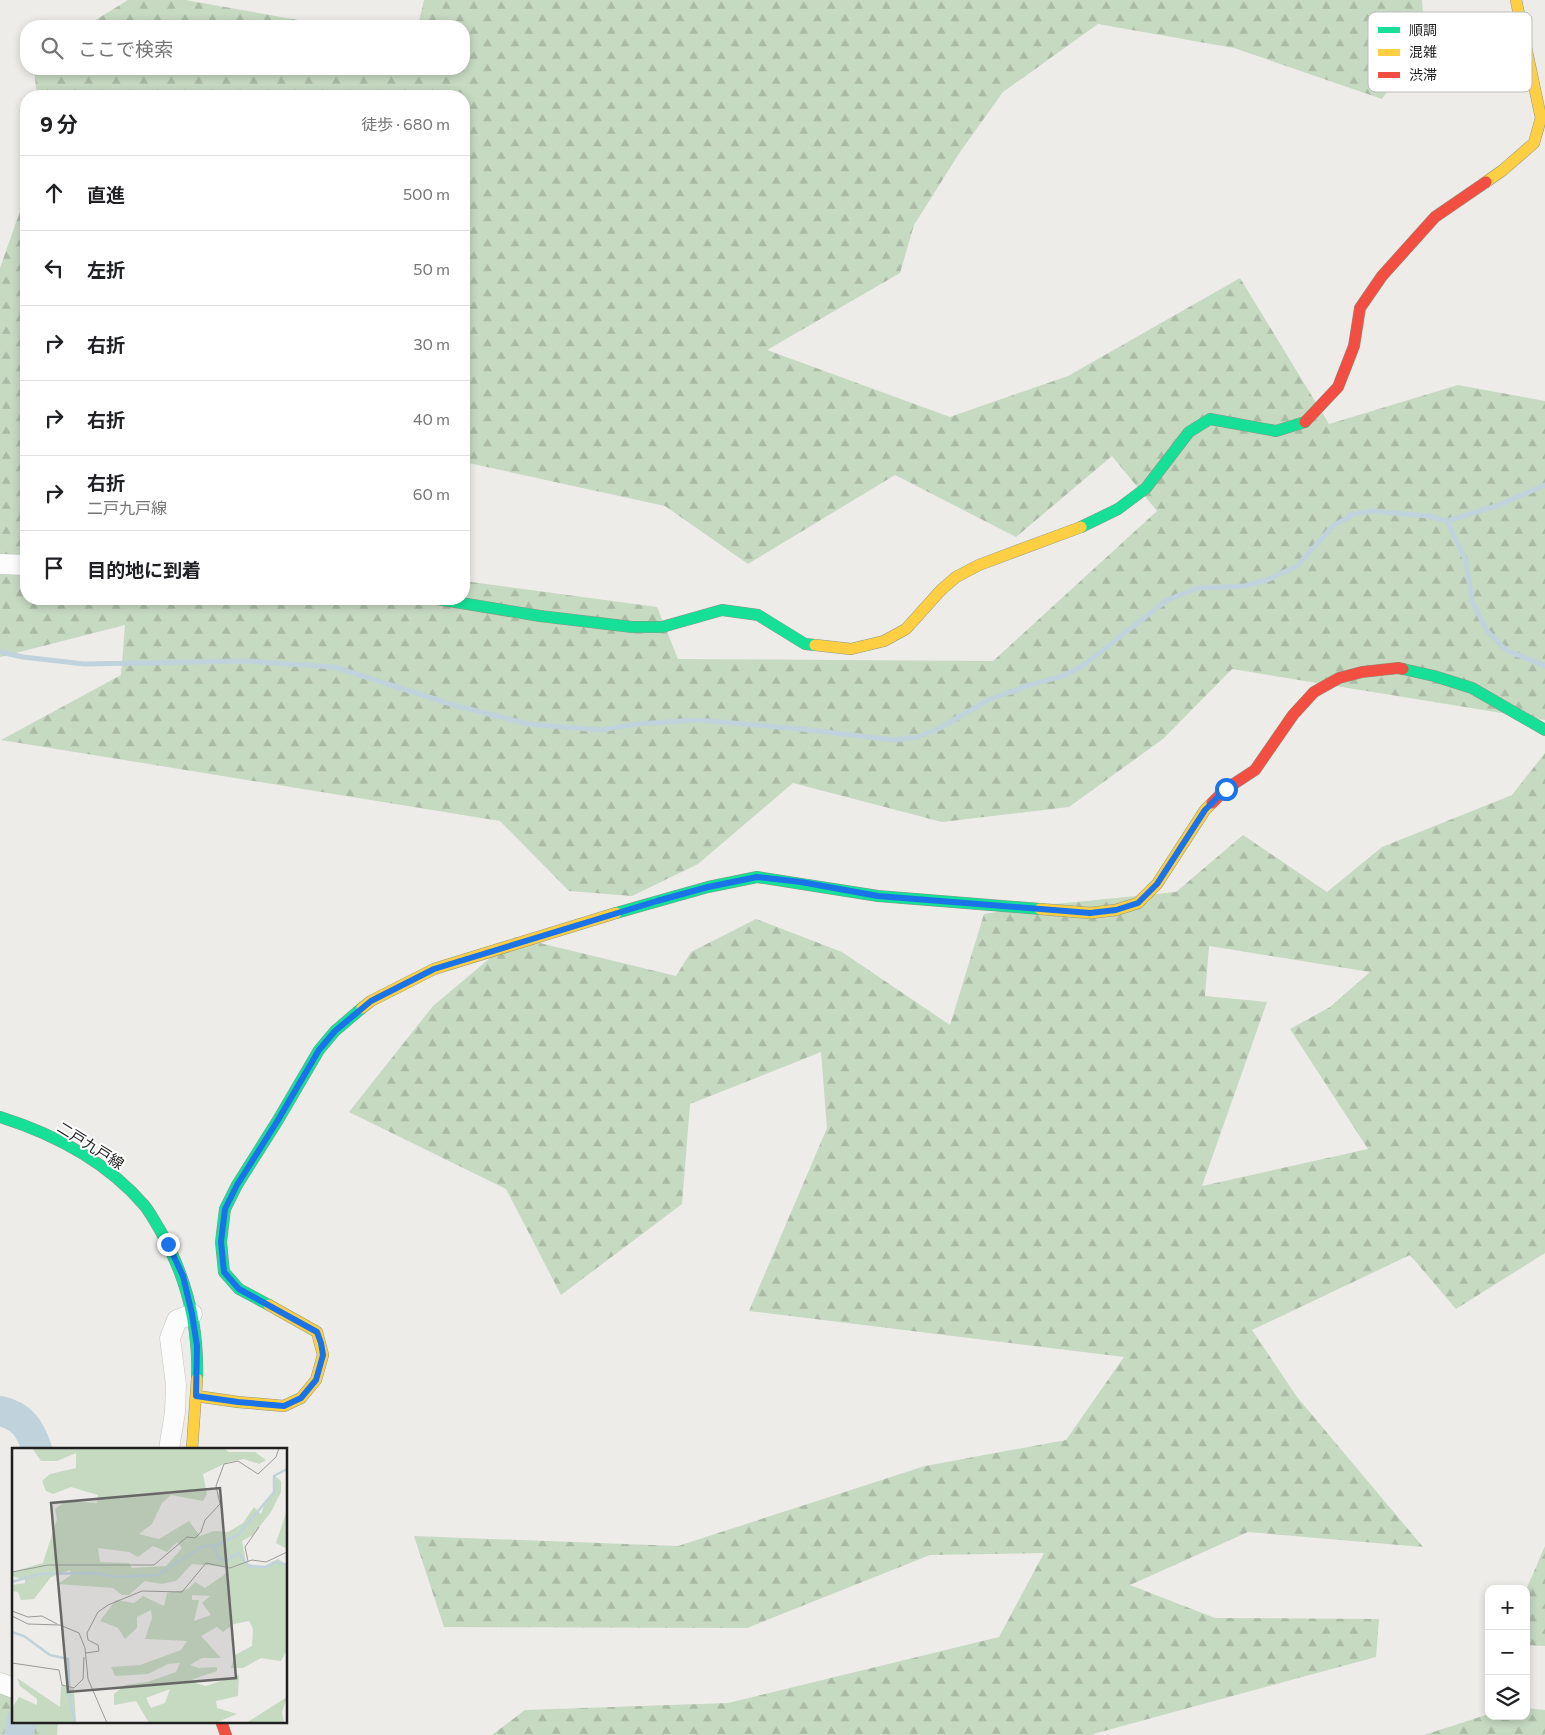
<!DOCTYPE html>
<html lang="ja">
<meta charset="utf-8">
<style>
body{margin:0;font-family:Commissioner,"Noto Sans JP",sans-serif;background:#f6f6f6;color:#202124}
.controls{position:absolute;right:15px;bottom:15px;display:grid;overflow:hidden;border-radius:10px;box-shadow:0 2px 8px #0003}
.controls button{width:45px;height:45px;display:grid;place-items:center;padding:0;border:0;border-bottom:1px solid #e0e0e0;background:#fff;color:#202124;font:25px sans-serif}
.stop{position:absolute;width:15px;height:15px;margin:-11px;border:4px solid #1a73e8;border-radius:50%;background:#fff}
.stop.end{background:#1a73e8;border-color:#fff;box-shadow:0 1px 5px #0008}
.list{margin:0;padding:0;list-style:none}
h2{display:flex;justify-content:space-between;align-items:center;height:65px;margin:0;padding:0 20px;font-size:21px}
h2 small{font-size:16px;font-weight:400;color:#757577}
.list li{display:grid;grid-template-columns:32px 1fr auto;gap:15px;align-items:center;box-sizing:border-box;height:75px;padding:0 20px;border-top:1px solid #e0e0e0}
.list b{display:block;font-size:19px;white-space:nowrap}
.list p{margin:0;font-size:16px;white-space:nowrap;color:#757577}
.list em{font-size:16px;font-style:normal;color:#757577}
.icon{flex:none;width:28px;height:28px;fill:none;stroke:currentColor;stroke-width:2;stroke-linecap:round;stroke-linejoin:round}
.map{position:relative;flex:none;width:1545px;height:1735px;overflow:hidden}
.search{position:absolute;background:#fff;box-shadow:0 2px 8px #0003;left:20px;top:20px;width:450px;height:55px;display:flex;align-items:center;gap:12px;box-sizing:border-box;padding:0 18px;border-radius:20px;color:#757577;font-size:19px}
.panel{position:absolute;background:#fff;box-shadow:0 2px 8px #0003;left:20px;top:90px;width:450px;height:515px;border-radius:20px}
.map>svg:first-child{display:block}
</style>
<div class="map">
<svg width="1545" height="1735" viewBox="0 0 1545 1735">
<defs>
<pattern id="forest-firs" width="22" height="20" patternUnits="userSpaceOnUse" patternTransform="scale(1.25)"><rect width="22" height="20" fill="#c6d9c1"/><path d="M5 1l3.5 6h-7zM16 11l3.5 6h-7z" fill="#aabaa5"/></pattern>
</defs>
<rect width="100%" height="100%" fill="#edece9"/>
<g fill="url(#forest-firs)" fill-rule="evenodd">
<path d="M128 0H185L332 26H86Z"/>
<path d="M424 0H1422L1425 39 1382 99 1234 48 1098 24 1003 92 960 152 914 225 900 273 767 350 950 417 1068 376 1240 278 1329 424 1458 385 1545 401V720L1232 669 1163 739 1069 807 942 822 793 783 698 864 632 896 569 891 500 821 1 740 121 675 125 625 0 657V268L26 194V599H464V581L657 607 678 659 993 661 1157 511 1112 456 1016 537 895 475 748 564 665 506 464 462V96H37L34 69H464V26H418Z"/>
<path d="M1545 753V1253L1456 1309 1410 1255 1252 1330 1297 1397 1423 1547 1248 1532 1130 1585 1215 1618 1379 1619 1376 1657 1093 1734 1095 1735H492L525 1710 728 1703 999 1637 1044 1553 930 1555 747 1628 444 1627 414 1536 678 1546 925 1466 1066 1440 1124 1357 749 1311 827 1128 821 1052 690 1104 682 1204 561 1295 506 1189 349 1112 433 1006 515 937 676 976 691 952 756 919 842 952 950 1025 984 914 1036 906 1176 892 1243 835 1327 892 1382 847 1512 795ZM1209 946 1370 972 1330 1007 1290 1029 1368 1149 1202 1186 1267 1002 1205 996Z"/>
<path d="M1545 1546V1646L1526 1645V1590Z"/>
<path d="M0 1683 14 1689V1721H58L57 1735H0Z"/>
<path d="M1526 1708 1545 1710V1735H1424L1489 1714V1716H1526Z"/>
</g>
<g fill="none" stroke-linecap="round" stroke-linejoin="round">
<g stroke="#c0d3dc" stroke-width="5">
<path d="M1447 521 1466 561 1472 601 1487 631 1506 650 1545 666"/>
<path d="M0 652 23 657 84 664 247 661 334 667 457 706 528 724 601 730 636 724 698 720 801 729 893 740 917 737 940 728 990 699 1020 689 1022 687 1066 675 1085 664 1167 600 1198 588 1245 586 1269 579 1297 566 1334 525 1350 517 1349 515 1371 511 1429 516 1447 521 1499 505 1545 485"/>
</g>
<g stroke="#c0d3dc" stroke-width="30">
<path d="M0 1411C22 1416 30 1428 37 1449"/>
<path d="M19 1735 21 1721"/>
</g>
<defs>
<g id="street">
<path d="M0 564 26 565"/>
<path d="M169 1449 175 1412 176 1385 170 1338 177 1320 192 1314"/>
<path d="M0 1683 14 1688"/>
</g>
<g id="fast">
<path d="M1081 527 1118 509 1146 488 1189 432 1210 419 1276 431 1305 422"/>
<path d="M437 599 540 616 632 627H662L722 610 758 615 805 644 815 645"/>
<path d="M1403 669 1434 676 1472 688 1545 730"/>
<path d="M616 913 708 887 757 877 878 896 1040 909"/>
<path d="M0 1117C54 1134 106 1161 144 1205 150 1212 155 1222 160 1230 186 1276 199 1326 197 1379"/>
<path d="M269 1305 239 1289 224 1272 221 1242 225 1209 237 1185 278 1120 319 1050 335 1031 362 1008"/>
</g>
<g id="slow">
<path d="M1486 182 1503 170 1534 143 1541 118 1516 0"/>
<path d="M815 645 851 649 884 641 906 629 941 590 956 577 979 565 1081 527"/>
<path d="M1040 909 1090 913 1116 910 1138 903 1157 884 1205 810 1212 803"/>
<path d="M362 1008 371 1001 434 969 616 913"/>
<path d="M196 1396 238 1402 284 1406 301 1398 316 1380 323 1355 317 1332 269 1305"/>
<path d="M192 1449 197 1379"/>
</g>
<g id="jam">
<path d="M1305 422 1338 387 1354 346 1360 308 1382 276 1435 217 1486 182"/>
<path d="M1212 803 1226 789 1255 770 1293 715 1314 692 1339 678 1362 672 1398 668 1403 669"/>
<path d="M221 1721 226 1735"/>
</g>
</defs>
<use href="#street" stroke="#c3c2c1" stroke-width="21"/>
<use href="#fast" stroke="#919583" stroke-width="12"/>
<use href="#slow" stroke="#919583" stroke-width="12"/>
<use href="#jam" stroke="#919583" stroke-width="12"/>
<use href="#street" stroke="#fcfcfc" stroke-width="20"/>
<use href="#fast" stroke="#16e098" stroke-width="11"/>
<use href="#slow" stroke="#ffcf43" stroke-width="11"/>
<use href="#jam" stroke="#f24e42" stroke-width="11"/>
</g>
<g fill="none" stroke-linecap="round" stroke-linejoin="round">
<path stroke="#1a73e8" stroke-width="6" d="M168 1244 183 1276 192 1314 197 1346 196 1396 238 1402 284 1406 301 1398 316 1380 323 1355 321 1343 317 1332 239 1289 224 1272 221 1242 225 1209 237 1185 278 1120 319 1050 335 1031 371 1001 434 969 657 901 708 887 757 877 801 882 878 896 1090 913 1116 910 1138 903 1157 884 1205 810 1226 789"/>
</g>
<g text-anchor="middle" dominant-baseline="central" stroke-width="4" stroke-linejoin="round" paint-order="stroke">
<g font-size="15" fill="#1f1f1f" stroke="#fff">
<text transform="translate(91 1145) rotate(32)">二戸九戸線</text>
</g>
</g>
<g transform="translate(12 1448)">
<rect width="275" height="275" fill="#edece9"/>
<path d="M20 0H211L217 4H243L254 12 247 16 232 11 216 14 191 26 195 46 191 53 159 47 150 55 140 76 127 86 147 91 177 73 188 88 202 83 216 84 231 75 242 59 249 66 254 52 263 44V28L269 33V44L259 64 241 87 230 93 234 115 250 119 266 111 275 117V202L269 213 249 210 231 220H219L223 207 240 198 241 181 237 173 222 176 211 184 205 179 189 188 209 210H190L178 217 187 220 205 219V223L176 233 194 238 227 227 226 248 204 253 205 260 225 266 203 275H137L124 253 102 257V246L113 237 135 234 164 224 168 215 156 216 136 226 103 228 99 219 128 217 169 202 175 193 133 191 140 170 139 162 125 169V180L113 191 106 180 88 173 104 152 122 155 131 148 152 158 155 145 176 141 183 134 193 140 212 127 217 119 180 116 164 133 150 136 133 133 117 147H110L101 140 46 136 59 127 58 122 39 129 22 151 9 152 6 144 0 143V137L13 135V132L0 128V124L31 115 45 71 43 61 54 53 85 55 86 47 59 39 41 46 34 43 30 33 38 26 64 20V5L45 13H29ZM165 94 170 100 154 118 120 120 117 115 88 114 86 100 117 104 126 109 141 98 155 104ZM180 147 198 148 190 155 199 167 182 173 187 152H180ZM158 241 153 255 139 260 134 250ZM275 44V101L264 95 274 65ZM5 230 48 259 49 237 62 241 64 275H0V260L7 249 25 257V251L8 238ZM275 249 270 264 272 275H234Z" fill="#c6d9c1" fill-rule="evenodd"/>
<path fill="none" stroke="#c0d3dc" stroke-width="2.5" d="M202 99 207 110 214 113 226 105 237 118 254 119 265 114 275 117M0 134 27 126 82 125 104 129 146 127 191 98H202L226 87 262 44V28L275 21M0 184 12 188 38 207 56 211 58 253 63 275"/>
<path fill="none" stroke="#9b9a98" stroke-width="1" d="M236 113 233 99 247 79M0 124 36 117H142L175 89 183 90 189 84 193 72 208 56 204 38 212 16 226 13 246 26 264 9 267 0M0 163 16 169 30 168 45 176M0 168 16 176 48 177 67 185 73 200 76 231 95 275M74 205 87 203 86 197 76 192 75 185 86 164 96 157 130 143 170 144 194 115 218 120 240 112 254 114 275 104M0 215 47 222 50 237 62 240 71 231 72 209"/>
<path fill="#676766" fill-opacity="0.15" stroke="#676766" stroke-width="2.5" d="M208 40 224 230 56 244 39 55Z"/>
<rect width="275" height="275" fill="none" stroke="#1f1f1f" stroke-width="2.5"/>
</g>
<rect x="1368" y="12" width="164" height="80" rx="8" fill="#fff" stroke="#bcbcbc" stroke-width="1"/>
<rect x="1378" y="27" width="22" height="6" fill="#16e098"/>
<rect x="1378" y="49" width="22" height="7" fill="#ffcf43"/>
<rect x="1378" y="72" width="22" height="6" fill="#f24e42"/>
<g font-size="14" fill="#1f1f1f">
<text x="1409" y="35">順調</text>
<text x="1409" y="57">混雑</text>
<text x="1409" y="80">渋滞</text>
</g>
</svg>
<div class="controls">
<button>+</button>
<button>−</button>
<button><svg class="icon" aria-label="layers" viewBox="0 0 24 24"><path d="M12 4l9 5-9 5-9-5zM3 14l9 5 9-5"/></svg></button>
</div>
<div class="stop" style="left:1226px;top:789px"></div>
<div class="stop end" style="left:168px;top:1244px"></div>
<div class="search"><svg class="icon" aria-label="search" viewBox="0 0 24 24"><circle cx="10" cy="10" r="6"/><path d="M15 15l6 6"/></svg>ここで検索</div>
<section class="panel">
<h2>9 分<small>徒歩 · 680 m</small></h2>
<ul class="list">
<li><svg class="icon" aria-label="ahead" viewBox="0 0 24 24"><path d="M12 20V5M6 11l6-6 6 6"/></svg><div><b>直進</b></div><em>500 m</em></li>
<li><svg class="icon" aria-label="left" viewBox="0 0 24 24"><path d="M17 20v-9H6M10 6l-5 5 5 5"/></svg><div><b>左折</b></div><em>50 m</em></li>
<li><svg class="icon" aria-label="right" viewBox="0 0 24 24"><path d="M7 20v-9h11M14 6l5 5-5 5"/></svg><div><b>右折</b></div><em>30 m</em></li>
<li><svg class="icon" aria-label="right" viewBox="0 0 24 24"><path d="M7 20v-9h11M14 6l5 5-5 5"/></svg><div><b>右折</b></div><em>40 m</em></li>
<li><svg class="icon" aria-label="right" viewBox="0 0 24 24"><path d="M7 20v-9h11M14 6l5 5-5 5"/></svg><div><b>右折</b><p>二戸九戸線</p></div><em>60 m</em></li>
<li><svg class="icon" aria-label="arrive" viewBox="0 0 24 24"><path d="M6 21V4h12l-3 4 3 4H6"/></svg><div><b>目的地に到着</b></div></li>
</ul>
</section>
</div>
